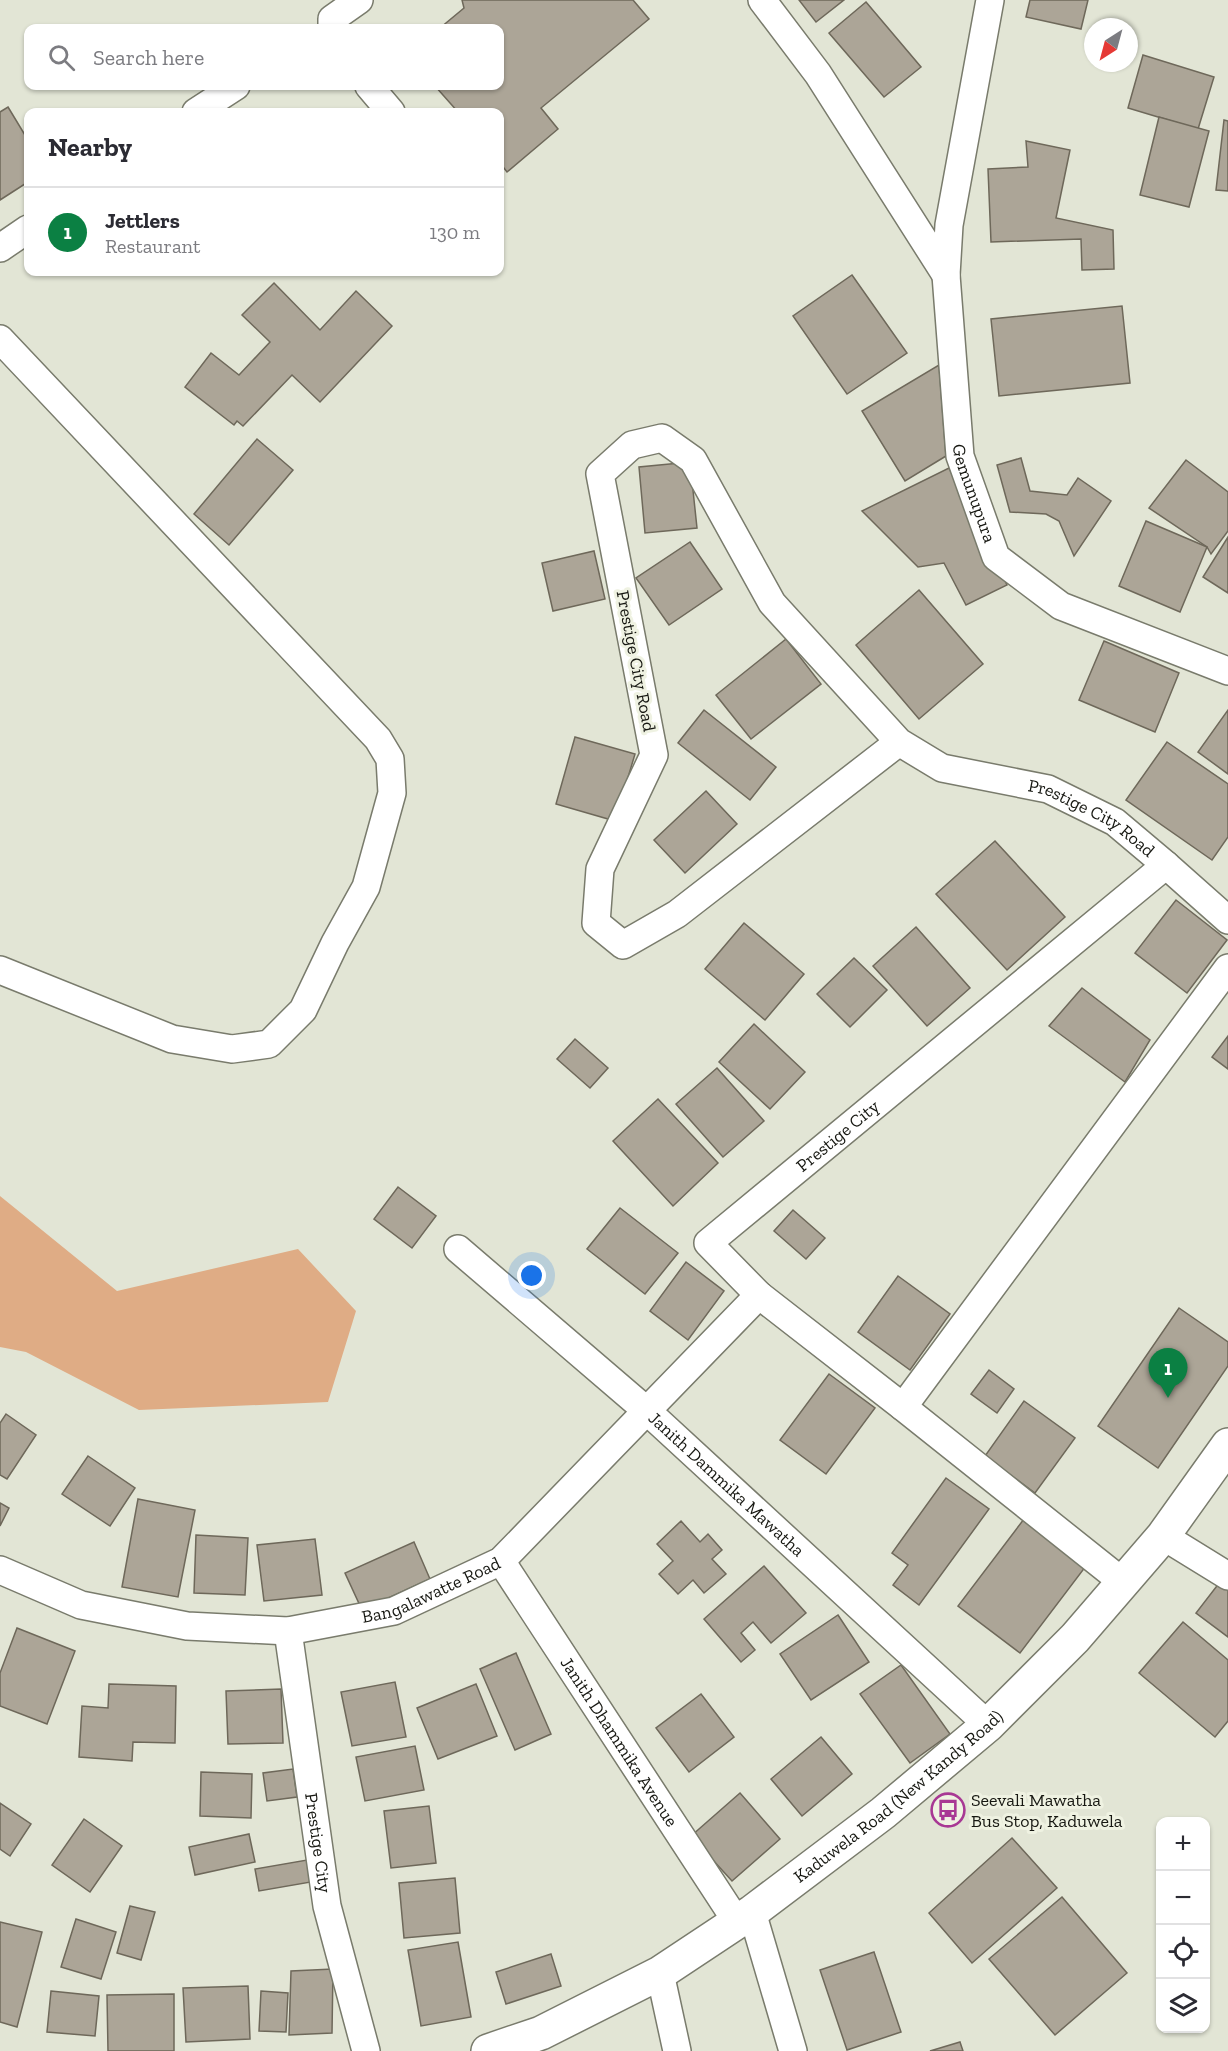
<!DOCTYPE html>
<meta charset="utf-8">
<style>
body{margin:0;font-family:"Zilla Slab",serif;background:#f2f2f3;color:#2b2b33}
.controls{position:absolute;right:18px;bottom:18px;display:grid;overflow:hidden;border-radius:12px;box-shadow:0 2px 4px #0004}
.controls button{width:54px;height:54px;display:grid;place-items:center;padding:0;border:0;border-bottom:2px solid #e1e1e2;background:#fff;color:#2b2b33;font:30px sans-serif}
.compass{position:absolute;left:1084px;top:18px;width:54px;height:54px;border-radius:50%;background:#fff;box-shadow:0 2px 4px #0004;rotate:216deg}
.you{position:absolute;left:532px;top:1276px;width:21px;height:21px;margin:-15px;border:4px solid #fff;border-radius:50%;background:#1a73e8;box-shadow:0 0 0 9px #1a73e833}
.badge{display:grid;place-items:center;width:39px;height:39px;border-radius:50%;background:#0b8043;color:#fff;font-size:20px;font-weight:700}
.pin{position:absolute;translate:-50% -50px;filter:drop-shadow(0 2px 3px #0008)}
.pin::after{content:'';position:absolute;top:32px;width:21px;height:18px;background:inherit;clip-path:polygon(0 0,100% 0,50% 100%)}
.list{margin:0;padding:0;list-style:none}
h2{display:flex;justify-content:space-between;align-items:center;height:78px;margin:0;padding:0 24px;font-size:26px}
h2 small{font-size:20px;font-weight:400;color:#7c7c81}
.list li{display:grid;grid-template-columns:39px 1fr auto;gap:18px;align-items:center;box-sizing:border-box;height:90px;padding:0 24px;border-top:2px solid #e1e1e2}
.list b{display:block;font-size:22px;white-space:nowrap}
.list p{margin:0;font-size:20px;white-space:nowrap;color:#7c7c81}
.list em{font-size:20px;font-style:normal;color:#7c7c81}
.icon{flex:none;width:33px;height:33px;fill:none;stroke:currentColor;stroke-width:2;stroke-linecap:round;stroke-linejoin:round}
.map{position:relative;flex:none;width:1228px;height:2051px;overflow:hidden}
.search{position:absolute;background:#fff;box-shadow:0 2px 4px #0004;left:24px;top:24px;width:480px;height:66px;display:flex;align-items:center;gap:15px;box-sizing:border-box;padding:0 21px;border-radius:12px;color:#7c7c81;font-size:22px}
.panel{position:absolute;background:#fff;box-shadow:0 2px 4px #0004;left:24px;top:108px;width:480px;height:168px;border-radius:12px}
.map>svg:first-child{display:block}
</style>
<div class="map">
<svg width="1228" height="2051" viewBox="0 0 1228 2051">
<rect width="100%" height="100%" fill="#e2e5d5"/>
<path fill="#dfac85" d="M0 1196 117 1291 298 1249 356 1311 328 1402 139 1410 26 1352 0 1347Z"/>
<g fill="#aca597" stroke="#6e685a" stroke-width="1.5">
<path d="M462 0H633L649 19 541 108 558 129 507 172 500 163V112H458L435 86H500V28H440L464 8Z"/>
<path d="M799 0H844L816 22Z"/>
<path d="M1030 0H1088L1081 29 1026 17Z"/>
<path d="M866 2 921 67 884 97 829 33Z"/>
<path d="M1143 55 1214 77 1198 129 1128 108Z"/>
<path d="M8 107 28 140V182L0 200V112Z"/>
<path d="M1159 117 1209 131 1189 207 1140 195Z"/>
<path d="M1224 120 1228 121V191L1216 190Z"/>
<path d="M1026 141 1070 150 1056 218 1113 230 1114 269 1082 270 1081 239 991 242 988 169 1028 167Z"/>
<path d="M852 275 907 353 847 394 793 316Z"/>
<path d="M274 283 320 330 356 291 392 326 320 402 292 375 243 426 237 421 234 425 185 387 211 353 239 375 270 342 242 315Z"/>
<path d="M1122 306 1130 383 999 396 991 319Z"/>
<path d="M939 365 946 456 905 481 862 411Z"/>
<path d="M257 439 293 470 229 545 194 514Z"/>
<path d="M1021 458 1030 491 1067 495 1078 478 1111 501 1074 556 1059 521 1046 514 1010 512 997 465Z"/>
<path d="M1186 460 1228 492V531L1211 554 1207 547 1149 508Z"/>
<path d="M690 462 697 528 645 533 639 467Z"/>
<path d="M949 468 1007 585 966 605 944 563 918 567 862 511Z"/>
<path d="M1146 521 1207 547 1180 612 1119 586Z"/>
<path d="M1228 537V593L1203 577Z"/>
<path d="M690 542 722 589 669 625 636 578Z"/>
<path d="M594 551 605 599 553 611 542 563Z"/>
<path d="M919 590 983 664 919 719 856 645Z"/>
<path d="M786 639 821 684 751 739 716 695Z"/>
<path d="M1104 641 1179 673 1155 732 1079 700Z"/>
<path d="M704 710 776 767 750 800 678 743Z"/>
<path d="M1228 710V774L1198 752Z"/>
<path d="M575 737 635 754 615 821 556 804Z"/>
<path d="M1167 742 1228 784V837L1212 860 1126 800Z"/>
<path d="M706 791 737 824 685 873 654 840Z"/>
<path d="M995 841 1065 917 1007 970 936 894Z"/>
<path d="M1176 900 1227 940 1187 993 1135 953Z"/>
<path d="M744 923 804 974 765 1020 705 969Z"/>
<path d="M916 927 970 988 927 1026 873 966Z"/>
<path d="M854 958 887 990 850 1027 817 994Z"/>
<path d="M1082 988 1150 1040 1125 1082 1049 1026Z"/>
<path d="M754 1024 805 1072 770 1109 719 1062Z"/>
<path d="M1228 1036V1069L1212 1057Z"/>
<path d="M575 1039 608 1068 590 1088 557 1059Z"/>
<path d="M717 1068 764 1121 723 1157 676 1104Z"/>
<path d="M658 1099 718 1163 673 1206 613 1141Z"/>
<path d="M398 1187 436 1216 412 1248 374 1219Z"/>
<path d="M620 1208 678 1253 645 1294 587 1249Z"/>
<path d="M793 1210 825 1238 806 1259 774 1231Z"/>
<path d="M686 1262 724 1291 688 1340 650 1311Z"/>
<path d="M898 1276 950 1314 910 1370 858 1332Z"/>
<path d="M1179 1308 1228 1342V1366L1158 1468 1098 1426Z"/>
<path d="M989 1370 1014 1389 997 1413 971 1394Z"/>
<path d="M829 1374 875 1408 826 1474 780 1440Z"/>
<path d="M1024 1401 1075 1438 1035 1493 985 1456Z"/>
<path d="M6 1414 36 1435 7 1479 0 1475V1423Z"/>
<path d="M88 1456 135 1488 110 1526 62 1494Z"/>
<path d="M946 1478 989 1509 919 1605 893 1585 908 1565 892 1553Z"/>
<path d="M138 1499 195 1510 178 1597 122 1587Z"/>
<path d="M0 1503 9 1508 0 1526Z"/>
<path d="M1024 1519 1086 1566 1020 1653 958 1606Z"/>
<path d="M681 1521 700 1542 708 1534 722 1550 712 1559 726 1574 704 1593 693 1580 678 1594 659 1574 673 1561 657 1544Z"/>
<path d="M196 1535 248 1538 245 1595 194 1593Z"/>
<path d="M315 1539 322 1595 264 1601 257 1545Z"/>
<path d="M414 1542 430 1579 362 1610 345 1573Z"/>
<path d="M764 1566 806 1613 771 1643 753 1622 741 1633 755 1650 741 1662 704 1619Z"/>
<path d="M1223 1578 1228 1582V1637L1196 1613Z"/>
<path d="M838 1615 869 1662 811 1700 780 1654Z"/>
<path d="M1183 1622 1228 1660V1721L1215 1737 1139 1673Z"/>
<path d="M17 1628 75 1651 47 1724 0 1706V1673Z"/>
<path d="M516 1653 551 1734 515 1750 480 1669Z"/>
<path d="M901 1665 950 1734 910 1763 860 1694Z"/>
<path d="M395 1682 406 1737 352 1746 341 1692Z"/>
<path d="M109 1684 176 1686 175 1743 133 1742 132 1761 79 1757 82 1706 108 1708Z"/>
<path d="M476 1684 497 1736 438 1759 417 1708Z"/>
<path d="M281 1689 283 1743 228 1744 226 1691Z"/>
<path d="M701 1694 734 1737 689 1772 656 1728Z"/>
<path d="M821 1737 852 1774 802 1816 771 1779Z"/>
<path d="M415 1746 424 1790 365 1801 356 1757Z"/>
<path d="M293 1769 297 1797 267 1801 263 1773Z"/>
<path d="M201 1772 252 1774 251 1818 200 1816Z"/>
<path d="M740 1793 780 1839 732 1881 691 1836Z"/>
<path d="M0 1803 31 1824 10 1856 0 1849Z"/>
<path d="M429 1806 436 1863 391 1868 384 1811Z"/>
<path d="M84 1819 122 1846 90 1892 52 1865Z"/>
<path d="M249 1834 255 1862 195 1875 189 1847Z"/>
<path d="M1012 1838 1057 1888 972 1963 929 1913Z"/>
<path d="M307 1860 311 1882 259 1891 255 1869Z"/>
<path d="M455 1878 460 1933 404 1938 399 1883Z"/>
<path d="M1062 1897 1127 1973 1055 2035 989 1959Z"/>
<path d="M130 1906 155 1912 141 1960 117 1953Z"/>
<path d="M76 1919 116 1932 101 1979 61 1967Z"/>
<path d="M0 1922 42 1932 17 2027 0 2022Z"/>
<path d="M458 1942 471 2017 421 2026 408 1950Z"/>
<path d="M874 1952 901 2032 847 2050 820 1970Z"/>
<path d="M551 1954 561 1986 506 2004 496 1972Z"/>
<path d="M333 1969 332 2033 289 2035 291 1971Z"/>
<path d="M248 1986 250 2039 186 2042 183 1988Z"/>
<path d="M51 1991 99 1996 95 2036 47 2032Z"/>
<path d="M261 1991 288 1993 286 2032 259 2031Z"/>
<path d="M174 1994V2051H108L107 1995Z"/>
<path d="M960 2042 963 2051H930Z"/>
</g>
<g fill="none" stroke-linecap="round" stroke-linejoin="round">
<defs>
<g id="street">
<path d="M762 0 818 74 946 275"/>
<path id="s1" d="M990 0 949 225 946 275 960 456 996 557 1061 606 1228 671"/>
<path d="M332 28V19L359 0"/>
<path d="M369 86 391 112"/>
<path d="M196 112 236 86"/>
<path d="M0 248 28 229"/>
<path d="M0 339 378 739 390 759 392 793 366 887 335 943 303 1010 269 1044 232 1049 172 1039 0 970"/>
<path id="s2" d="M899 742 677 914 623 945 596 923 600 869 654 755 600 474 632 445 662 438 693 460 772 603 899 742 942 768 1048 789 1115 822 1166 865 1228 920"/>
<path id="s3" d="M458 1249 647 1411 988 1725"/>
<path d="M903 1407 1228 968"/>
<path d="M1163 1536 1228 1576"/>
<path id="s4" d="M501 1561 737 1922"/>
<path id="s5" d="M0 1570 81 1605 187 1626 288 1631 394 1611 501 1561 759 1295"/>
<path id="s6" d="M1124 1583 903 1407 759 1295 708 1243 1166 865"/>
<path id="s7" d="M288 1631 327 1906 366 2051"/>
<path d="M752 1912 793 2051"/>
<path d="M660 1973 677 2051"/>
</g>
<g id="primary">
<path id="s8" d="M488 2051 541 2033 660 1973 752 1912 883 1813 988 1725 1075 1638 1163 1536 1228 1445"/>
</g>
</defs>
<use href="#street" stroke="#797b6c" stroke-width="30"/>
<use href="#primary" stroke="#797b6c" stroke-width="36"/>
<use href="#street" stroke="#fff" stroke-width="27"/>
<use href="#primary" stroke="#fff" stroke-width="33"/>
</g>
<defs>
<symbol id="bus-ring" viewBox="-11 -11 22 22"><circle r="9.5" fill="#eff2e2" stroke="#a83894" stroke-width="1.5"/><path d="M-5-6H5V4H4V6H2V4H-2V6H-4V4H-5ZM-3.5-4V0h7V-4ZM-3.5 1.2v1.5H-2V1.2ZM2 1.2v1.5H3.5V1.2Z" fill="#a83894"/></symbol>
</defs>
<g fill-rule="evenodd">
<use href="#bus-ring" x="929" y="1791" width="38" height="38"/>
</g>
<g text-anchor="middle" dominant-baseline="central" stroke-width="6" stroke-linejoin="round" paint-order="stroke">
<g font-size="18" fill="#161711" stroke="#eff2e2">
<text stroke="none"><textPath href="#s1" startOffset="500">Gemunupura</textPath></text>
<text transform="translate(636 661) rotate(79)">Prestige City Road</text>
<text stroke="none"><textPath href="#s2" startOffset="1518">Prestige City Road</textPath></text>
<text stroke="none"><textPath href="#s6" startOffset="706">Prestige City</textPath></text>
<text stroke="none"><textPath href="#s3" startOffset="357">Janith Dammika Mawatha</textPath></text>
<text stroke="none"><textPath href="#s5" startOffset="447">Bangalawatte Road</textPath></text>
<text stroke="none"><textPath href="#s4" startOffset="216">Janith Dhammika Avenue</textPath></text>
<text stroke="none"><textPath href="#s8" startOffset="486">Kaduwela Road (New Kandy Road)</textPath></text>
<text stroke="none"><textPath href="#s7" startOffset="214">Prestige City</textPath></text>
</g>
<g font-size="18" fill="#161711" stroke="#eff2e2" text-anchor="start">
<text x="971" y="1800">Seevali Mawatha<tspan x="971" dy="21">Bus Stop, Kaduwela</tspan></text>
</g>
</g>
</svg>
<div class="controls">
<button>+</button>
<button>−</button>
<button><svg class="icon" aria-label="locate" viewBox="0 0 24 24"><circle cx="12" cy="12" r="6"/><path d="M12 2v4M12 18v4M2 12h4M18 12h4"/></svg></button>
<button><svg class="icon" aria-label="layers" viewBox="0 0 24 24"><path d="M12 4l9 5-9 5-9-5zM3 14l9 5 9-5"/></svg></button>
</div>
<svg class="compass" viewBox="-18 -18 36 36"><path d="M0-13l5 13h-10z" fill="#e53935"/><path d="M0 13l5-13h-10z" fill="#7c7c81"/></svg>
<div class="you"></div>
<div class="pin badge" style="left:1168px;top:1398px">1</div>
<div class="search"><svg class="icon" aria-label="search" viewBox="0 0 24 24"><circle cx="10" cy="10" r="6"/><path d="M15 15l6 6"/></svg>Search here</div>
<section class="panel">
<h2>Nearby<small></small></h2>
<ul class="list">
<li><span class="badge">1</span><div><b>Jettlers</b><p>Restaurant</p></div><em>130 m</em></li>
</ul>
</section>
</div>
